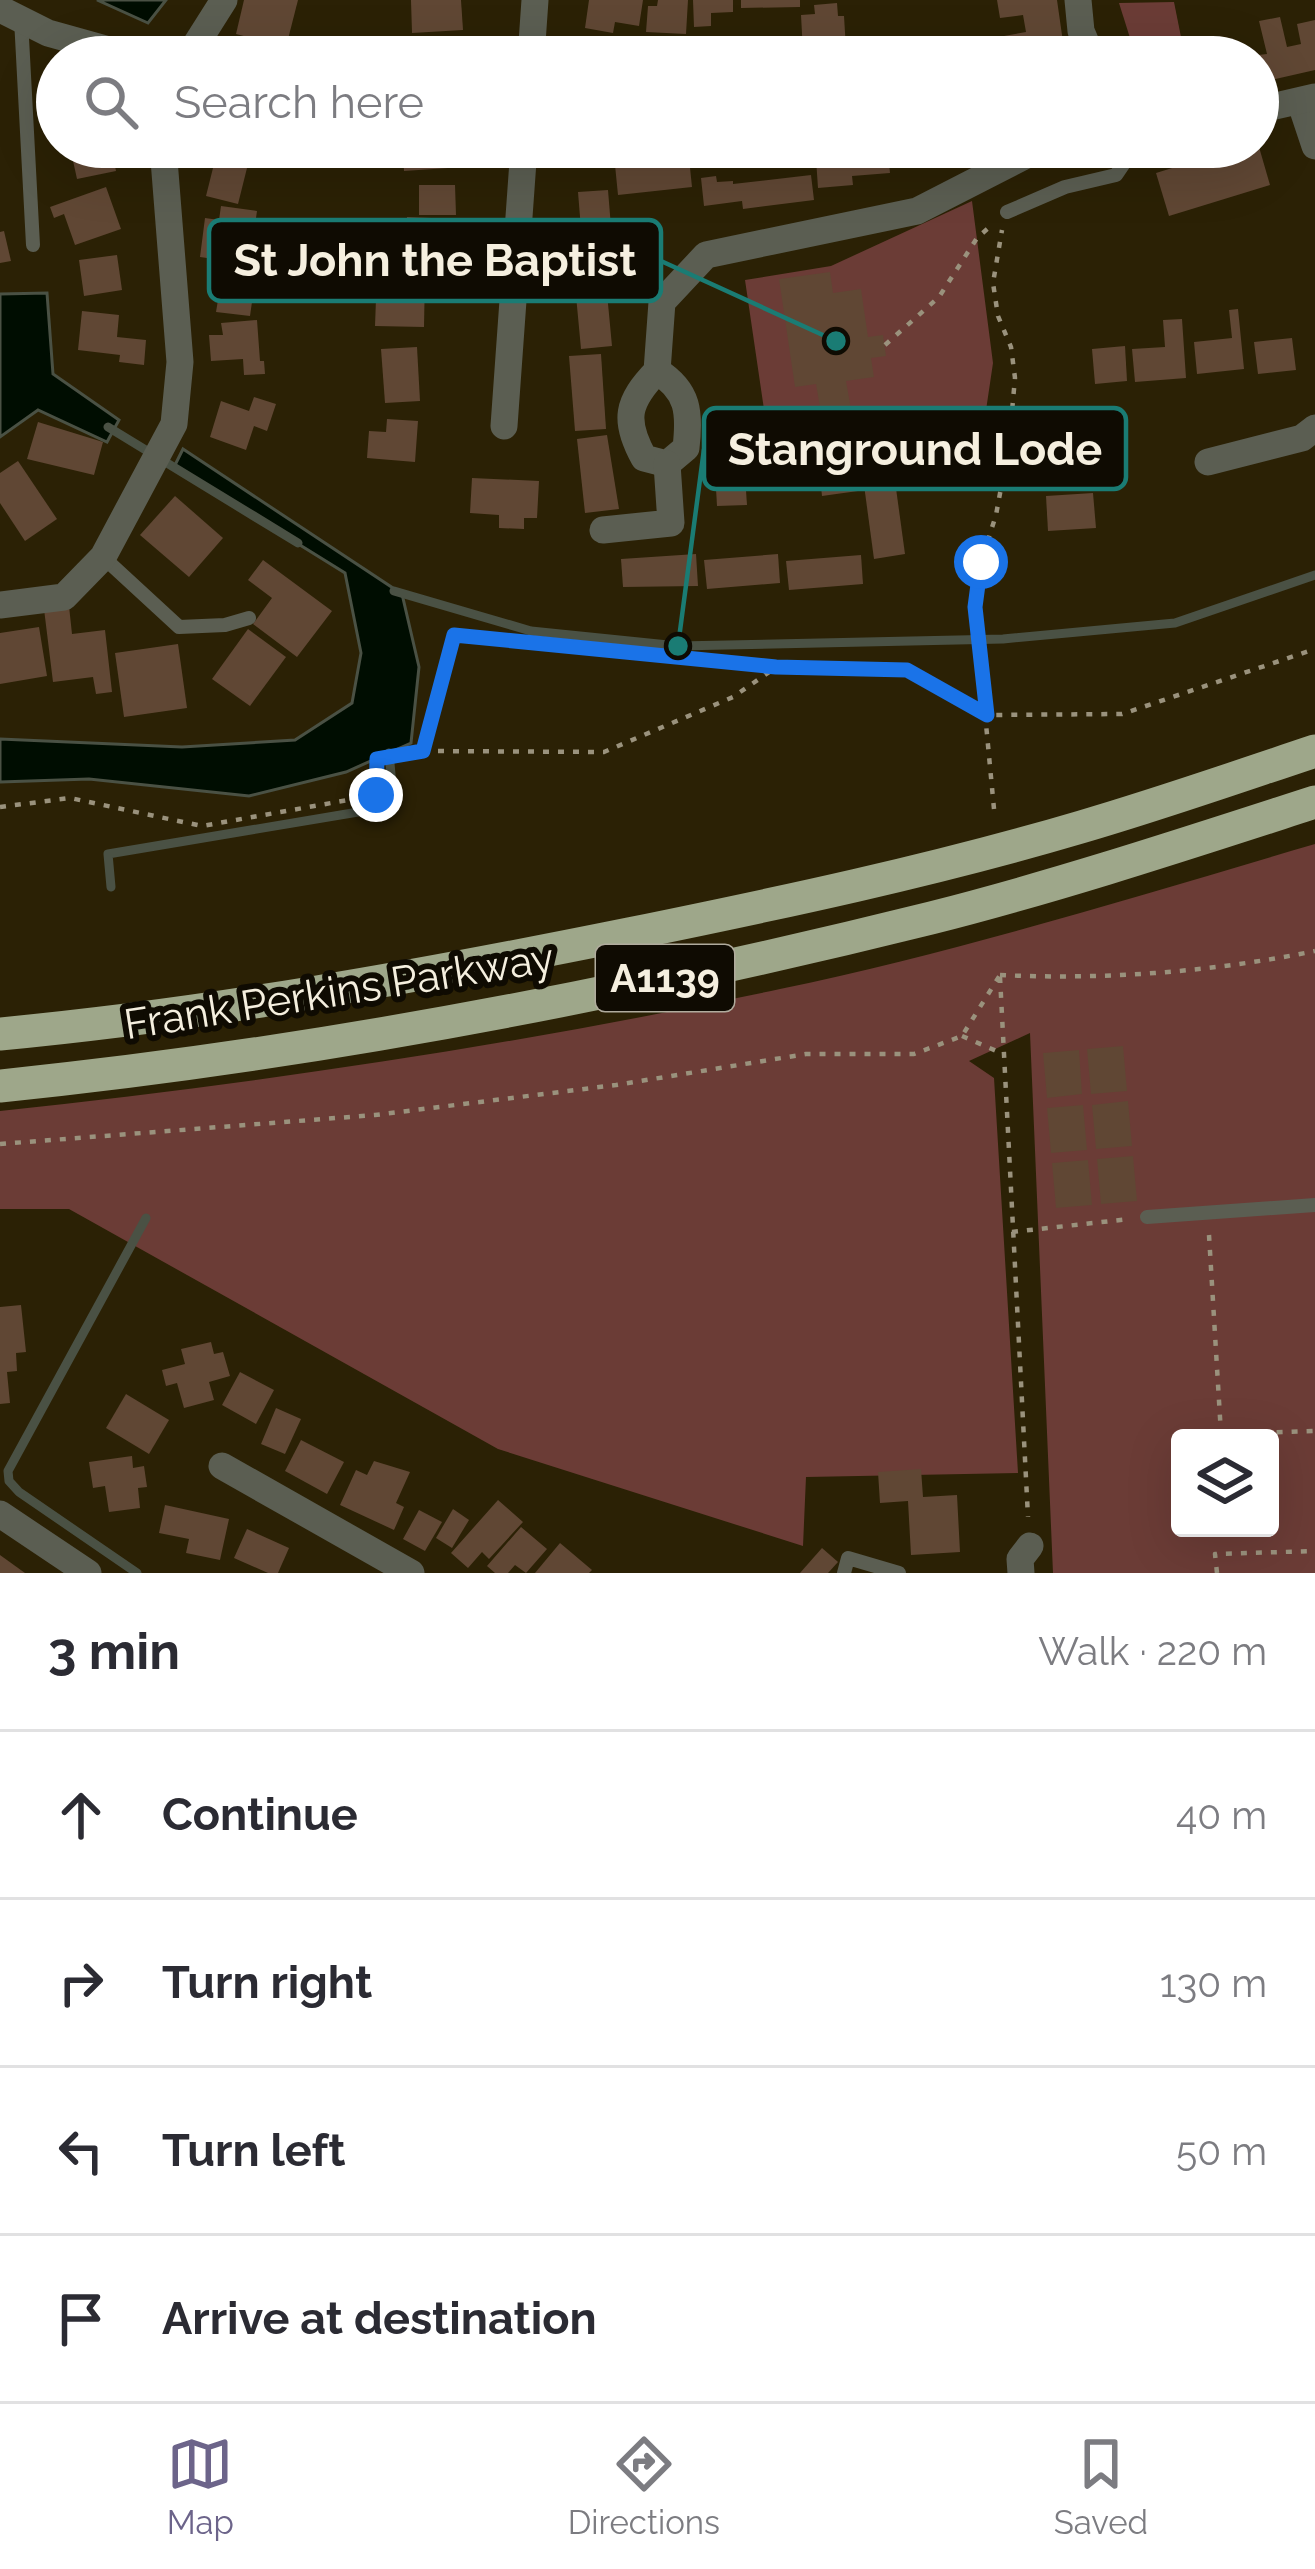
<!DOCTYPE html>
<meta charset="utf-8">
<style>
body{margin:0;font-family:Raleway,sans-serif;background:#f2f2f3;color:#2b2b33}
.controls{position:absolute;right:36px;bottom:36px;display:grid;overflow:hidden;border-radius:12px;box-shadow:0 12px 48px #0002}
.controls button{width:108px;height:108px;display:grid;place-items:center;padding:0;border:0;border-bottom:3px solid #e1e1e2;background:#fff;color:#2b2b33;font:60px sans-serif}
.stop{position:absolute;width:36px;height:36px;margin:-27px;border:9px solid #1a73e8;border-radius:50%;background:#fff}
.stop.end{background:#1a73e8;border-color:#fff;box-shadow:0 3px 12px #0008}
.list{margin:0;padding:0;list-style:none}
h2{display:flex;justify-content:space-between;align-items:center;height:156px;margin:0;padding:0 48px;font-size:51px}
h2 small{font-size:39px;font-weight:400;color:#7c7c81}
.list li{display:grid;grid-template-columns:78px 1fr auto;gap:36px;align-items:center;box-sizing:border-box;height:168px;padding:0 48px;border-top:3px solid #e1e1e2}
.list b{display:block;font-size:45px;white-space:nowrap}
.list em{font-size:39px;font-style:normal;color:#7c7c81}
.icon{flex:none;width:66px;height:66px;fill:none;stroke:currentColor;stroke-width:2;stroke-linecap:round;stroke-linejoin:round}
.map{position:relative;flex:none;width:1315px;height:1573px;overflow:hidden}
.search{position:absolute;background:#fff;box-shadow:0 12px 48px #0002;left:36px;right:36px;top:36px;height:132px;display:flex;align-items:center;gap:30px;box-sizing:border-box;padding:0 42px;border-radius:66px;color:#7c7c81;font-size:45px}
.sheet{height:828px;background:#fff}
nav{display:flex;justify-content:space-around;align-items:center;box-sizing:border-box;height:168px;border-top:3px solid #e1e1e2;background:#fff;font-size:33px;color:#7c7c81}
nav a{display:grid;justify-items:center;gap:6px}
nav .on{color:#6c648a}
.map>svg:first-child{display:block}
</style>
<div class="map">
<svg width="1315" height="1573" viewBox="0 0 1315 1573">
<rect width="100%" height="100%" fill="#2b2105"/>
<g fill="#6b3c36" fill-rule="evenodd">
<path d="M1174 2 1185 57H1136L1119 3Z"/>
<path d="M972 201 993 363 981 444 918 448 766 423 745 280 831 266Z"/>
<path d="M1315 844V1573H1053L1030 1033 969 1061 994 1078 1018 1473 806 1477 803 1546 498 1449 69 1209H0V1111C262 1083 522 1044 780 989 961 951 1138 896 1315 844ZM1180 1438H1270V1528H1180Z"/>
</g>
<g fill="#000d01" stroke="#4a5144" stroke-width="3">
<path d="M97 0H166L148 23Z"/>
<path d="M47 293 53 374 119 420 107 442 38 410 0 437V294Z"/>
<path d="M183 449 402 594 419 667 411 743 346 772 249 796 89 779 0 782V739L182 747 295 740 352 703 361 653 345 573 174 467Z"/>
</g>
<g fill="none" stroke-linecap="round" stroke-linejoin="round">
<g stroke="#4a5144" stroke-width="9">
<path d="M108 427 298 543"/>
<path d="M394 591 531 631 678 646 1003 639 1175 623 1315 575"/>
<path d="M111 887 108 854 394 806 389 753"/>
<path d="M137 1573 19 1492 9 1481 8 1471 146 1218"/>
</g>
</g>
<g fill="#604734">
<path d="M244 0H298L286 47 236 34Z"/>
<path d="M411 0H461L463 30 412 33Z"/>
<path d="M589 0H643L639 26 615 22 613 33 585 28Z"/>
<path d="M658 0H688L686 34 646 32 648 6H657Z"/>
<path d="M693 0H733V12L711 13V26L694 27Z"/>
<path d="M741 0H800V7L741 8Z"/>
<path d="M997 0H1057L1065 56 1007 57 1004 36 1026 32 1023 15 1000 18Z"/>
<path d="M837 3 838 16H844L846 49 803 52 801 15 815 14 814 5Z"/>
<path d="M1280 17 1287 47 1301 44 1297 24 1315 20V70L1258 83V55L1267 54 1259 21Z"/>
<path d="M228 42 263 48 261 57H225Z"/>
<path d="M472 45 473 57H437L436 48Z"/>
<path d="M70 147H111L116 171 77 179Z"/>
<path d="M418 147H462L463 167 404 171 403 154 419 153Z"/>
<path d="M1240 147H1259L1270 185 1169 216 1156 173Z"/>
<path d="M218 148 250 156 238 204 206 196Z"/>
<path d="M888 153 890 173 852 176 853 185 818 188 816 159Z"/>
<path d="M650 154 651 162 689 158 692 187 618 195 615 165 637 163 636 155Z"/>
<path d="M811 175 814 200 743 209 742 201 704 206 701 178 716 176 717 182 733 181V184Z"/>
<path d="M419 185H455L456 215H419Z"/>
<path d="M106 187 121 229 75 245 64 214 54 218 50 207Z"/>
<path d="M608 190 614 264 584 266 578 192Z"/>
<path d="M221 206 257 211 252 246 265 248 263 266 200 257 205 218 219 220Z"/>
<path d="M407 217 456 219 454 261 405 259Z"/>
<path d="M4 231 11 261 0 263V232Z"/>
<path d="M117 255 122 290 84 296 79 260Z"/>
<path d="M377 272 425 273 424 327 375 326Z"/>
<path d="M605 272 612 346 581 349 574 274Z"/>
<path d="M830 272 833 293 861 289 868 337 883 335 886 356 871 358 874 377 846 381 851 409 821 413 816 384 795 387 779 279Z"/>
<path d="M222 276 255 281 250 316 216 312Z"/>
<path d="M1238 309 1244 369 1197 374 1194 342 1232 338 1229 310Z"/>
<path d="M82 311 119 315 117 337 146 340 144 365 119 362 120 355 78 350Z"/>
<path d="M1182 319 1186 378 1135 382 1132 349 1165 347 1163 320Z"/>
<path d="M257 320 260 361H264L265 374 244 375 243 359 211 361 209 335H223L221 323Z"/>
<path d="M1292 338 1296 370 1258 374 1254 342Z"/>
<path d="M1125 346 1127 381 1095 384 1092 349Z"/>
<path d="M417 347 420 401 385 403 381 349Z"/>
<path d="M601 354 606 429 575 431 569 356Z"/>
<path d="M254 397 276 404 267 431 254 426 246 450 210 437 221 401 249 411Z"/>
<path d="M1087 406 1093 474 1047 475 1045 455H1053L1049 409Z"/>
<path d="M387 419 418 421 415 462 367 458 369 431 386 432Z"/>
<path d="M38 422 103 442 94 475 27 459Z"/>
<path d="M742 433 747 505 717 506 713 435Z"/>
<path d="M607 435 619 509 585 513 577 439Z"/>
<path d="M814 460 817 488 783 491 781 463Z"/>
<path d="M18 461 57 519 25 541 0 503V473Z"/>
<path d="M854 463 858 491 822 496 819 468Z"/>
<path d="M472 478 539 481 537 518H524V529L499 528V515L470 513Z"/>
<path d="M895 481 905 554 874 559 864 485Z"/>
<path d="M1093 493 1096 528 1048 531 1046 496Z"/>
<path d="M175 496 223 538 189 577 140 535Z"/>
<path d="M696 554 698 586 623 587 621 559Z"/>
<path d="M778 554 780 583 707 589 704 560Z"/>
<path d="M861 555 863 584 789 590 786 561Z"/>
<path d="M263 560 332 611 297 657 253 624 272 598 248 580Z"/>
<path d="M69 606 72 634 105 630 112 692 96 694 93 677 53 682 44 609Z"/>
<path d="M39 627 47 676 0 684V633Z"/>
<path d="M248 629 286 657 250 706 212 679Z"/>
<path d="M178 644 187 708 124 717 115 653Z"/>
<path d="M1123 1046 1127 1091 1091 1094 1087 1049Z"/>
<path d="M1079 1050 1082 1094 1047 1098 1043 1053Z"/>
<path d="M1128 1101 1132 1146 1096 1149 1092 1105Z"/>
<path d="M1083 1105 1087 1150 1051 1153 1047 1108Z"/>
<path d="M1133 1156 1137 1201 1101 1204 1097 1159Z"/>
<path d="M1088 1160 1092 1205 1056 1208 1052 1163Z"/>
<path d="M21 1305 26 1352 16 1353 17 1371 7 1372 10 1403 0 1404V1307Z"/>
<path d="M211 1342 214 1354 223 1352 230 1376 209 1382 214 1400 184 1408 177 1383 166 1386 162 1370 185 1364 181 1349Z"/>
<path d="M240 1372 274 1390 256 1424 222 1405Z"/>
<path d="M126 1394 169 1420 149 1454 106 1428Z"/>
<path d="M276 1408 301 1419 285 1454 261 1444Z"/>
<path d="M301 1440 344 1462 327 1494 285 1471Z"/>
<path d="M132 1456 133 1468 144 1466 147 1487 138 1488 140 1508 109 1512 105 1486 93 1488 89 1462Z"/>
<path d="M374 1461 410 1472 396 1503 404 1507 394 1530 340 1505 356 1470 367 1475Z"/>
<path d="M921 1469 923 1497 957 1495 960 1552 911 1555 908 1501 880 1503 878 1472Z"/>
<path d="M498 1500 523 1522 489 1559 482 1552 468 1568 451 1553Z"/>
<path d="M165 1505 229 1519 220 1560 186 1553 189 1539 159 1533Z"/>
<path d="M453 1509 469 1520 452 1548 436 1538Z"/>
<path d="M419 1510 442 1522 425 1551 403 1539Z"/>
<path d="M521 1527 547 1549 526 1573 515 1565 508 1573H495L487 1566Z"/>
<path d="M247 1529 289 1548 278 1573H268L234 1558Z"/>
<path d="M560 1543 592 1570 589 1573H535Z"/>
<path d="M822 1548 838 1562 828 1573H800Z"/>
<path d="M0 1555 25 1573H0Z"/>
</g>
<g fill="none" stroke-linecap="round" stroke-linejoin="round">
<g stroke="#9a927d" stroke-width="4.5" stroke-dasharray="6 9" stroke-linecap="butt">
<path d="M885 345 939 297 977 238 993 224"/>
<path d="M423 751 604 752 733 697 775 668"/>
<path d="M0 807 70 798 202 826 376 795 377 759 423 751 455 635 776 667 907 670 987 715 1122 714 1315 649"/>
<path d="M994 809 975 607 981 562 996 515 1009 445 1015 378 1011 347 998 316 993 283 1002 230"/>
<path d="M1000 975C1105 980 1212 972 1315 951"/>
<path d="M1000 977 1028 1517"/>
<path d="M962 1036 1001 1053"/>
<path d="M0 1144 375 1115 616 1085 806 1054H914L962 1036 1000 975"/>
<path d="M1012 1232 1129 1219"/>
<path d="M1209 1235 1221 1434 1315 1431"/>
<path d="M1217 1573 1215 1554 1315 1551"/>
</g>
<g stroke="#5b5e52" stroke-width="14">
<path d="M21 19 33 245"/>
<path d="M1007 212 1065 187 1116 175 1135 147"/>
<path d="M103 557 179 627 225 625 249 618"/>
<path d="M1147 1217 1315 1205"/>
<path d="M844 1573 848 1558 899 1573"/>
</g>
<g stroke="#5b5e52" stroke-width="27">
<path d="M1078 0 1081 31 1092 57"/>
<path d="M0 9 48 33 134 57"/>
<path d="M188 57 224 0"/>
<path d="M531 57 535 0"/>
<path d="M1300 101 1315 146"/>
<path d="M1258 110 1315 97"/>
<path d="M657 371C689 391 690 413 686 448L667 464 644 458C623 420 627 402 657 371L662 302 706 255 917 211 1042 147"/>
<path d="M504 426 524 147"/>
<path d="M1208 462 1302 438 1315 428"/>
<path d="M603 530 671 523 667 464"/>
<path d="M0 605 64 597 103 557 174 424 180 362 163 147"/>
<path d="M222 1466 411 1573"/>
<path d="M0 1514 88 1573"/>
<path d="M1021 1573 1020 1559 1030 1546"/>
</g>
<g stroke="#9ea78a" stroke-width="33">
<path d="M0 1034C211 1014 421 976 629 934 781 903 932 871 1081 827 1160 804 1237 777 1315 751"/>
<path d="M0 1086C315 1054 625 994 931 918 1061 885 1188 843 1315 802"/>
</g>
</g>
<g fill="none" stroke-linecap="round" stroke-linejoin="round">
<path stroke="#1a73e8" stroke-width="15" d="M376 795 377 759 423 751 454 635 776 667 907 670 987 715 975 607 981 562"/>
</g>
<g text-anchor="middle" dominant-baseline="central" stroke-width="12" stroke-linejoin="round" paint-order="stroke">
<rect fill="#0f0b02" stroke="#b0ab9d" stroke-width="3" x="596" y="945" width="138" height="66" rx="9"/>
<g font-size="39" font-weight="bold" fill="#f5efdf">
<text x="665" y="978">A1139</text>
</g>
<g font-size="42" fill="#f5efdf" stroke="#0f0b02">
<text transform="translate(339 991) rotate(-9)">Frank Perkins Parkway</text>
</g>
</g>
<path fill="none" stroke="#1a7c74" stroke-width="4.5" d="M836 341L661 261M678 646L704 449"/>
<g fill="#1a7c74" stroke="#0f0b02" stroke-width="4.5">
<circle cx="836" cy="341" r="12"/>
<circle cx="678" cy="646" r="12"/>
</g>
<g fill="#0f0b02" stroke="#1a7c74" stroke-width="4.5">
<rect x="209" y="220" width="452" height="81" rx="12"/>
<rect x="704" y="408" width="422" height="81" rx="12"/>
</g>
<g font-size="45" text-anchor="middle" font-weight="bold" fill="#f5efdf">
<text x="435" y="276">St John the Baptist</text>
<text x="915" y="465">Stanground Lode</text>
</g>
</svg>
<div class="controls">
<button><svg class="icon" aria-label="layers" viewBox="0 0 24 24"><path d="M12 4l9 5-9 5-9-5zM3 14l9 5 9-5"/></svg></button>
</div>
<div class="stop" style="left:981px;top:562px"></div>
<div class="stop end" style="left:376px;top:795px"></div>
<div class="search"><svg class="icon" aria-label="search" viewBox="0 0 24 24"><circle cx="10" cy="10" r="6"/><path d="M15 15l6 6"/></svg>Search here</div>
</div>
<section class="sheet">
<h2>3 min<small>Walk · 220 m</small></h2>
<ul class="list">
<li><svg class="icon" aria-label="ahead" viewBox="0 0 24 24"><path d="M12 20V5M6 11l6-6 6 6"/></svg><div><b>Continue</b></div><em>40 m</em></li>
<li><svg class="icon" aria-label="right" viewBox="0 0 24 24"><path d="M7 20v-9h11M14 6l5 5-5 5"/></svg><div><b>Turn right</b></div><em>130 m</em></li>
<li><svg class="icon" aria-label="left" viewBox="0 0 24 24"><path d="M17 20v-9H6M10 6l-5 5 5 5"/></svg><div><b>Turn left</b></div><em>50 m</em></li>
<li><svg class="icon" aria-label="arrive" viewBox="0 0 24 24"><path d="M6 21V4h12l-3 4 3 4H6"/></svg><div><b>Arrive at destination</b></div></li>
</ul>
</section>
<nav>
<a class="on"><svg class="icon" aria-label="map" viewBox="0 0 24 24"><path d="M3 6l6-2 6 2 6-2v14l-6 2-6-2-6 2zM9 4v14M15 6v14"/></svg>Map</a>
<a><svg class="icon" aria-label="directions" viewBox="0 0 24 24"><path d="M12 3l9 9-9 9-9-9zM9 14v-3h6M13 9l2 2-2 2"/></svg>Directions</a>
<a><svg class="icon" aria-label="saved" viewBox="0 0 24 24"><path d="M7 4h10v16l-5-4-5 4z"/></svg>Saved</a>
</nav>
